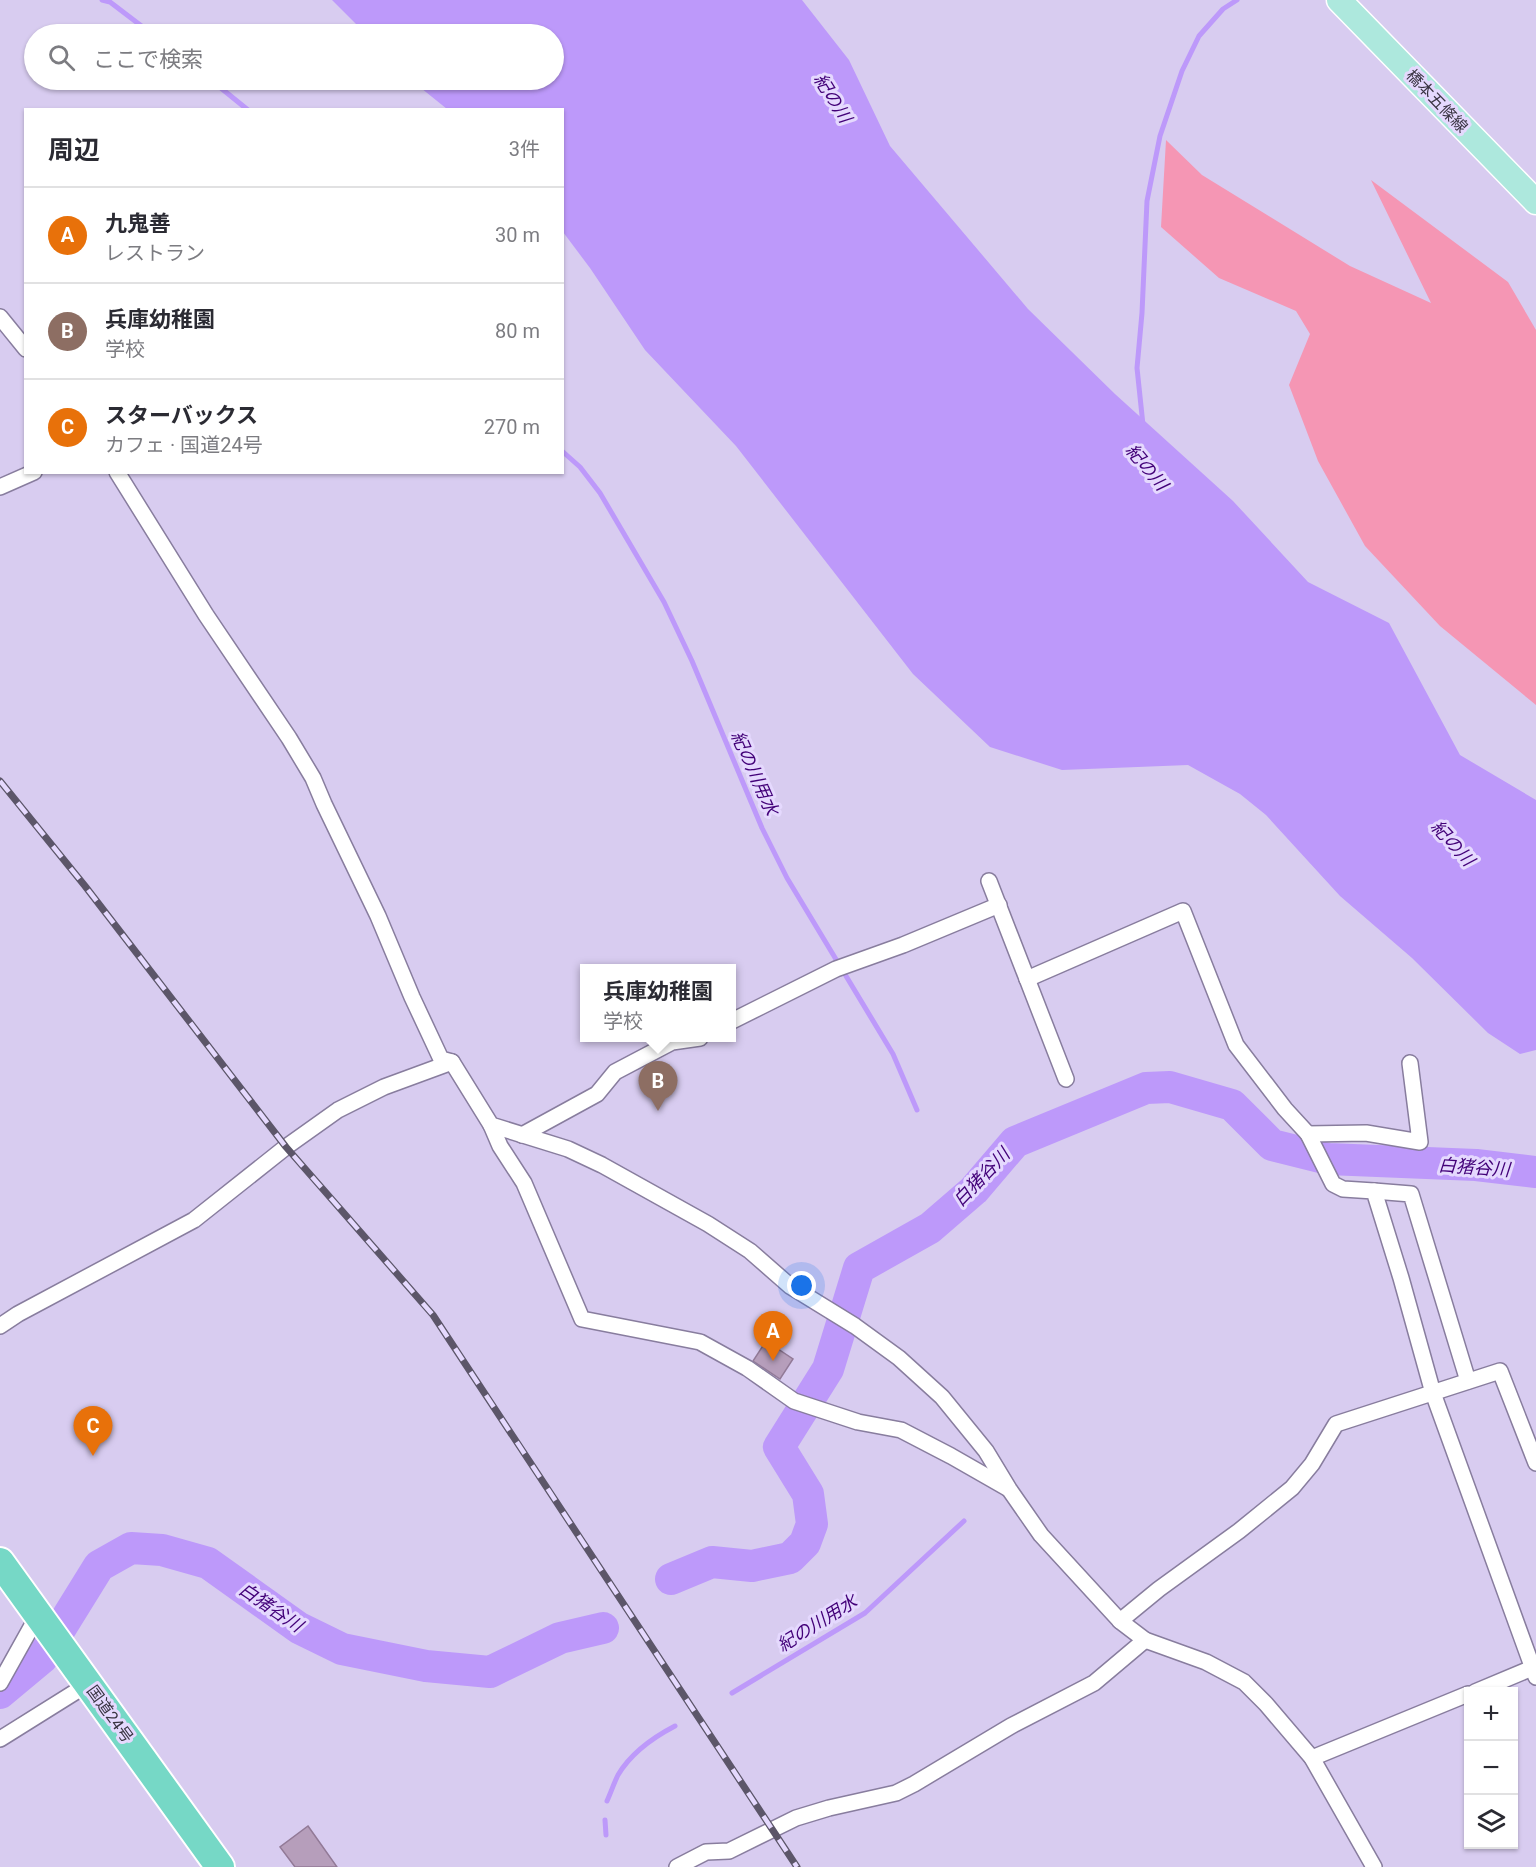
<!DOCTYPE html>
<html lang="ja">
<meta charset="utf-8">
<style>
body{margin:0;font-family:Roboto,"Noto Sans JP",sans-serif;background:#f7f7f7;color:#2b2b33}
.controls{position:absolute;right:18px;bottom:18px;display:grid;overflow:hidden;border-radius:0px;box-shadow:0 2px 4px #0004}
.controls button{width:54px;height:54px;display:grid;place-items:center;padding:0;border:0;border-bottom:2px solid #e1e1e2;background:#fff;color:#2b2b33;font:30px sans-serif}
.you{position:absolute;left:802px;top:1286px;width:21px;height:21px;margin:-15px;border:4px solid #fff;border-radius:50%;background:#1a73e8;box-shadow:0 0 0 9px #1a73e833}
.badge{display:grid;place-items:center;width:39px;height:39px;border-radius:50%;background:#2563eb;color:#fff;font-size:20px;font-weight:700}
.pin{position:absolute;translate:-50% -50px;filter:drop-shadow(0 2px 3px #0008)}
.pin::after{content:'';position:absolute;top:32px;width:21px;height:18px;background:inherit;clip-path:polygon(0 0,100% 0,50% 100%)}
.popup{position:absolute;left:580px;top:964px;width:156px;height:78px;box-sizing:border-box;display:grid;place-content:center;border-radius:0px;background:#fff;filter:drop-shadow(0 2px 4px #0005);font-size:20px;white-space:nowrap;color:#7c7c81}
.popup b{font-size:22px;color:#2b2b33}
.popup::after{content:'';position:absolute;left:50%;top:100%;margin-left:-12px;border:12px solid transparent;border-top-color:#fff}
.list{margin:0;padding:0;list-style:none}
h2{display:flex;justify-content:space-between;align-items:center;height:78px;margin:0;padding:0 24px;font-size:26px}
h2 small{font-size:20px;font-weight:400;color:#7c7c81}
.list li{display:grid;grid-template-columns:39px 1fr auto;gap:18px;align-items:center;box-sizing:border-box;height:96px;padding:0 24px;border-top:2px solid #e1e1e2}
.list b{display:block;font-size:22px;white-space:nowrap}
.list p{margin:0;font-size:20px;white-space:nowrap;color:#7c7c81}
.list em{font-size:20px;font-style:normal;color:#7c7c81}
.icon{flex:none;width:33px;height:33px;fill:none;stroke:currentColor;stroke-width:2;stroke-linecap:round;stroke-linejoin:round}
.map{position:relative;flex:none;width:1536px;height:1867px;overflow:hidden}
.search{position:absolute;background:#fff;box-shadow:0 2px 4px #0004;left:24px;top:24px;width:540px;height:66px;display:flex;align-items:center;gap:15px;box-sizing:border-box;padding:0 21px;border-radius:33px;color:#7c7c81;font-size:22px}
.panel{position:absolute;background:#fff;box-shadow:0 2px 4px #0004;left:24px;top:108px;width:540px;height:366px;border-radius:0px}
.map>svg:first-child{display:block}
</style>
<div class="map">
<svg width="1536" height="1867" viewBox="0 0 1536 1867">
<rect width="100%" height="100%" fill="#d8ccf0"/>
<path fill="#f596b4" d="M1166 140 1202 175 1350 266 1431 303 1371 180 1508 282 1536 330V705L1440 626 1365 546 1318 461 1289 385 1310 334 1296 311 1219 278 1161 227Z"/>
<path fill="#bd99fa" d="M332 0H802L849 60 890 146 1028 309 1115 394 1233 501 1308 582 1389 623 1460 755 1536 800V1050L1520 1054 1488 1033 1412 958 1340 896 1266 815 1240 794 1188 765 1062 770 990 747 913 674 736 446 645 350 590 268 563 232 562 110 447 109 411 80H554V34H366Z"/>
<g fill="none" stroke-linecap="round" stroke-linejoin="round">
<g stroke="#bd99fa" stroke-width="5">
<path d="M102 0 110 2 152 34"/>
<path d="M211 80 248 110"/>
<path d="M1143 425 1137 368 1142 313 1147 201 1160 136 1182 71 1199 36 1223 9 1237 0"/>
<path d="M562 451 580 467 600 493 664 602 692 661 762 828 787 878 893 1054 917 1110"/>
<path d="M732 1693 865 1613 964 1521"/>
<path d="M607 1801C611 1792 614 1783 618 1775 631 1753 652 1738 675 1726"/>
<path d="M605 1820 606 1835"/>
</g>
<g stroke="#bd99fa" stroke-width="32">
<path d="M671 1579 712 1562 752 1566 790 1558 805 1543 812 1524 808 1494 779 1447 828 1369 859 1268 930 1228 974 1190 1015 1142 1146 1088 1170 1087 1232 1105 1272 1145 1328 1159 1476 1165 1536 1172"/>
<path d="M0 1693 42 1658 99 1566 131 1548 162 1550 208 1563 299 1628 342 1649 426 1666 490 1672 560 1638 603 1628"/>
</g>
</g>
<g fill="#b69ebb" stroke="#927a97" stroke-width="1.5">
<path d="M766 1341 793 1359 780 1379 753 1361Z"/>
<path d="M308 1826 337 1867H295L280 1847Z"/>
</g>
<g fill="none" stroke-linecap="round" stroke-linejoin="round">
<defs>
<g id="street">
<path d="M0 317 26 349"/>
<path d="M117 472 206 615 289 738 313 778 324 804 378 916 412 997 441 1059 452 1062 491 1125 568 1149 602 1165 708 1224 750 1251 790 1286 855 1326 899 1358 942 1397 986 1451 1009 1489 1041 1535 1120 1621"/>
<path d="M0 487 34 472"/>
<path d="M989 881 1066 1079"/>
<path d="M1027 979 1183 911 1236 1045 1285 1109 1308 1134 1333 1184 1343 1189 1374 1191 1401 1278 1433 1393 1536 1677"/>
<path d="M732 1021 836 969 903 945 999 905"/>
<path d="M491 1125 500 1146 524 1183 582 1319 700 1342 747 1368 794 1401 858 1422 901 1430 951 1456 1007 1488"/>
<path d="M1308 1134 1366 1133 1420 1142 1410 1063"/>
<path d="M522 1135 597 1094 615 1072 672 1042 700 1038"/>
<path d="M1374 1191 1411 1194 1468 1381"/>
<path d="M0 1326 18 1314 194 1220 286 1147 338 1110 384 1087 452 1062"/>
<path d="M0 1683 38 1615"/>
<path d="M1475 1692 1532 1668"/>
<path d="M0 1739 88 1684"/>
<path d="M1312 1758 1468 1694"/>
<path d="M677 1867 706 1852 729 1851 796 1818 829 1808 896 1793 914 1784 1011 1726 1094 1683 1145 1640"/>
<path d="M1374 1867 1312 1758 1266 1704 1244 1682 1206 1662 1145 1640 1120 1621 1159 1589 1239 1531 1292 1488 1312 1464 1336 1424 1500 1371 1536 1463"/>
</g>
<path id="primary" d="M1339 0 1536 202"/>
<path id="highway" d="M0 1562 220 1867"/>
</defs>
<use href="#street" stroke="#887d9e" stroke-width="18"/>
<use href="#primary" stroke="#fff" stroke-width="27"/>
<use href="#highway" stroke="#fff" stroke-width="32"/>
<use href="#street" stroke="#fff" stroke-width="15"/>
<use href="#primary" stroke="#ade8dd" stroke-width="24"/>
<use href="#highway" stroke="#76d8c6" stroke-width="28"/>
<defs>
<path id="rail" d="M0 781 85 886 286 1147 433 1315 797 1867"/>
</defs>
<use href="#rail" stroke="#5c5669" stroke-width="7"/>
<use href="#rail" stroke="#e5d9fe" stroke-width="4.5" stroke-dasharray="14" stroke-linecap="butt"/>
</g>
<g text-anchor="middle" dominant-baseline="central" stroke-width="6" stroke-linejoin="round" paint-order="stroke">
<g font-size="16" fill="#393442" stroke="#e5d9fe">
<text transform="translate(1437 101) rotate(46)">橋本五條線</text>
<text transform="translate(110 1714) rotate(54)">国道24号</text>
</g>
<g font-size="18" font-style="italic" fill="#420078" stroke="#e5d9fe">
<text transform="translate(833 98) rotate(58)">紀の川</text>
<text transform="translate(1147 467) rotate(50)">紀の川</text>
<text transform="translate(755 773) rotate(66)">紀の川用水</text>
<text transform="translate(1453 843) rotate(48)">紀の川</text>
<text transform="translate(1474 1167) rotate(4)">白猪谷川</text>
<text transform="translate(981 1177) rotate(-46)">白猪谷川</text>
<text transform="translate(271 1607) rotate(34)">白猪谷川</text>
<text transform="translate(817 1623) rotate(-32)">紀の川用水</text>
</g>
</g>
</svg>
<div class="controls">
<button>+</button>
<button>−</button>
<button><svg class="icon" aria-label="layers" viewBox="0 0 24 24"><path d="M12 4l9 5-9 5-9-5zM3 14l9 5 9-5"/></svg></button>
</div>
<div class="you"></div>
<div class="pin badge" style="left:773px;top:1361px;background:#e8710a">A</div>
<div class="pin badge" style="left:658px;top:1111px;background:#8d6e63">B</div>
<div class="popup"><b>兵庫幼稚園</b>学校</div>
<div class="pin badge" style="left:93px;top:1456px;background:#e8710a">C</div>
<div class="search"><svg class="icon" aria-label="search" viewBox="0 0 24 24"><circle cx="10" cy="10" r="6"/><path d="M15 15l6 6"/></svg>ここで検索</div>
<section class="panel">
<h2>周辺<small>3件</small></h2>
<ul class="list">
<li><span class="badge" style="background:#e8710a">A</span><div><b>九鬼善</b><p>レストラン</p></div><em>30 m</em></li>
<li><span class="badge" style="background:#8d6e63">B</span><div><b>兵庫幼稚園</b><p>学校</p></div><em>80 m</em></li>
<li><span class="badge" style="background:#e8710a">C</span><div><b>スターバックス</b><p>カフェ · 国道24号</p></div><em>270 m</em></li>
</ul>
</section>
</div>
